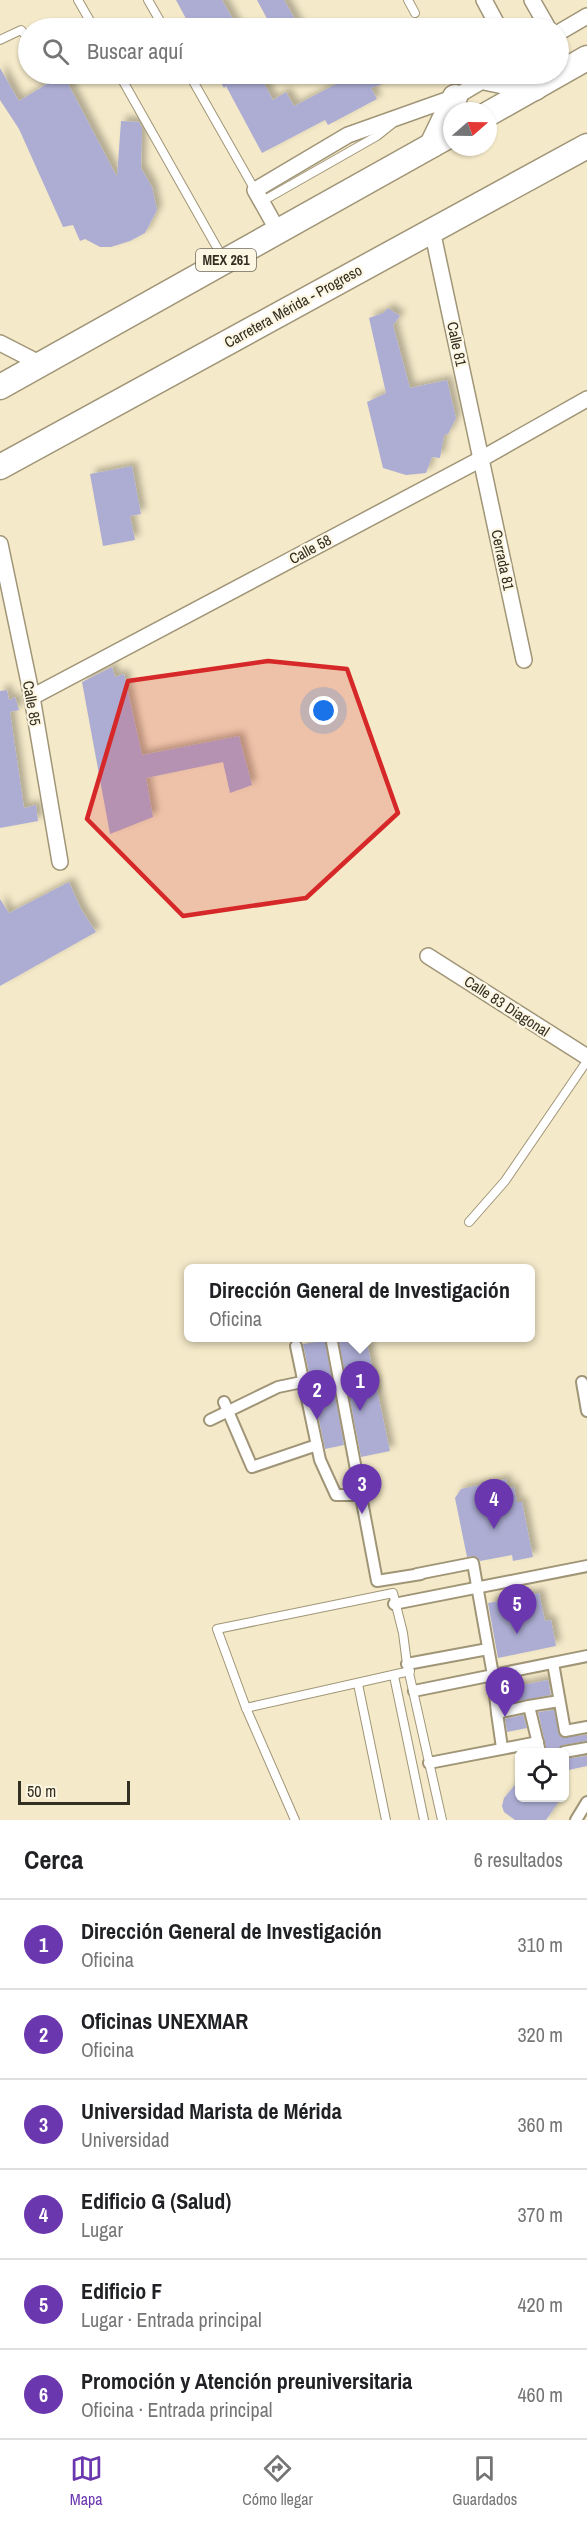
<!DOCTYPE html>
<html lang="es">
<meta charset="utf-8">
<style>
body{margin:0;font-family:"Archivo Narrow",sans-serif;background:#f6f6f6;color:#202124}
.controls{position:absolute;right:18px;bottom:18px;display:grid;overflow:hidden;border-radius:9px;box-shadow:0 2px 4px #0004}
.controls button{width:54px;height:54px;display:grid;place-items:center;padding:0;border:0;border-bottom:2px solid #e0e0e0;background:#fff;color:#202124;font:30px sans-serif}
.compass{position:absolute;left:443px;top:102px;width:54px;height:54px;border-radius:50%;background:#fff;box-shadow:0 2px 4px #0004;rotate:70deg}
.scale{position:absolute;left:18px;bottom:15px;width:112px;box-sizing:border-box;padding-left:6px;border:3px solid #332e22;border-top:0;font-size:16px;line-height:21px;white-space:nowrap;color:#332e22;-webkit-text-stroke:4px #fdf6e3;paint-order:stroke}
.you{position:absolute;left:324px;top:711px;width:21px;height:21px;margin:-15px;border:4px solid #fff;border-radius:50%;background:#1a73e8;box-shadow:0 0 0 9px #1a73e833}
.badge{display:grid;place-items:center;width:39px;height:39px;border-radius:50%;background:#6b37ae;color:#fff;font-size:20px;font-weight:700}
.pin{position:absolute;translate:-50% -50px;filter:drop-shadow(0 2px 3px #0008)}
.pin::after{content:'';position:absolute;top:32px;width:21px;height:18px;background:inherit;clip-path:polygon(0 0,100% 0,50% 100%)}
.popup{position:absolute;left:184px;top:1264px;width:351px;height:78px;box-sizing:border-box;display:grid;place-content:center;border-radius:9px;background:#fff;filter:drop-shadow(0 2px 4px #0005);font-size:20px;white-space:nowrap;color:#757577}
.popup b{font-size:22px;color:#202124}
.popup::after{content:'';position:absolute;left:50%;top:100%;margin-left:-12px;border:12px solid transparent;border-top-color:#fff}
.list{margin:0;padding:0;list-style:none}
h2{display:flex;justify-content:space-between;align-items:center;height:78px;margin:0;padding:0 24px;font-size:26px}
h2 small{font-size:20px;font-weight:400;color:#757577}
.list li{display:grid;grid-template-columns:39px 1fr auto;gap:18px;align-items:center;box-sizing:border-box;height:90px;padding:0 24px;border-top:2px solid #e0e0e0}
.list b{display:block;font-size:22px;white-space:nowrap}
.list p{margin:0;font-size:20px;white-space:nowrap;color:#757577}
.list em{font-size:20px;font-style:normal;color:#757577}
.icon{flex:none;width:33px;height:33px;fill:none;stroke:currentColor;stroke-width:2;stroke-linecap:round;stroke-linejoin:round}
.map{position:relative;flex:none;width:587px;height:1820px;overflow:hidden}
.search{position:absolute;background:#fff;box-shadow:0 2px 4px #0004;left:18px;right:18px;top:18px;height:66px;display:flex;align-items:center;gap:15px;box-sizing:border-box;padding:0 21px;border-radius:33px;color:#757577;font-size:22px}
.sheet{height:618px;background:#fff}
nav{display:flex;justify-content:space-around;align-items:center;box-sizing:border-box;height:84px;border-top:2px solid #e0e0e0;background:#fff;font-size:16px;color:#757577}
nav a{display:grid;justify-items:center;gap:3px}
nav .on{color:#6b37ae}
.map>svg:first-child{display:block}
</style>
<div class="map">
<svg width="587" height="1820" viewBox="0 0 587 1820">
<defs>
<filter id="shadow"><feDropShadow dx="5" dy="-5" stdDeviation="3" flood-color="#0004"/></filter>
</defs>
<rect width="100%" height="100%" fill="#f4e9c8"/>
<g fill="#adadd4" filter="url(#shadow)">
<path d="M176 0H222L238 28H191Z"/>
<path d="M257 0H284L300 28H272Z"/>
<path d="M0 68 19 101 63 74 117 177 121 121 139 122 142 128 141 168 152 187 157 210 145 233 130 241 111 247H100L85 239 80 241 73 225 63 227 19 129 0 100Z"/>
<path d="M216 74H259L273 100 286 92 294 106 346 79 343 74 408 75 371 88 377 99 328 125 325 120 262 153 226 86 224 88Z"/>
<path d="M388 308 400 316 393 325 410 388 447 380 456 418 448 434 444 435 440 458 432 457 426 473 406 475 383 468 367 402 386 393 369 318 383 313Z"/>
<path d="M132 466 141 514 130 516 135 540 103 546 90 474Z"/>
<path d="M112 667 115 677 124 674 142 755 239 736 252 785 230 793 223 762 146 778 153 817 110 834 82 682Z"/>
<path d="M7 690 9 700 15 697 19 710 10 712 24 808 36 805 38 821 0 828V691Z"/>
<path d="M69 882 81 909 96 932 0 986V899L9 913Z"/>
<path d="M338 1338H344L345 1341 366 1338 390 1451 361 1457Z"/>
<path d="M325 1341 344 1445 325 1449 303 1344Z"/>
<path d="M506 1479 508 1488 514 1487 517 1502H522L533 1557 513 1561 512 1555 480 1561 475 1556 467 1557 455 1498 461 1489Z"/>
<path d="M539 1593 545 1621 551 1620 556 1646 498 1658 488 1603Z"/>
<path d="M548 1680 551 1695 504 1704 502 1689Z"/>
<path d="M554 1710 560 1737 587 1735V1741L563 1745 559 1747 557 1752H547L538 1712Z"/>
<path d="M523 1715 527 1728 507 1732 505 1719Z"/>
<path d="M587 1756V1766L564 1771V1759Z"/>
<path d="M519 1780V1797H562L546 1820H515L504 1812 502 1806 504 1798Z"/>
</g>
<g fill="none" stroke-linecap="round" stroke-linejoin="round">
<defs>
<g id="service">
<path d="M78 0 94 28"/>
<path d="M148 0 164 28"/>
<path d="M408 0 415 13"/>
<path d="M0 40 21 30 28 38"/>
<path d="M119 74 224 260"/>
<path d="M189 74 255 190"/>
<path d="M261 202 377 136 392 124"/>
<path d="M469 1222 505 1181 587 1061"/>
<path d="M394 1676 424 1820"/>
<path d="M358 1684 386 1820"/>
<path d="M246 1708 410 1671"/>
<path d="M295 1820 246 1708 217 1629 393 1593 403 1633 407 1664 442 1820"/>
</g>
<g id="pedestrian">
<path d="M332 1342 377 1581 421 1574"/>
<path d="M296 1346 320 1460 336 1495H361"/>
<path d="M582 1382 587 1411"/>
<path d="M224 1402 252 1467 317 1445"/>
<path d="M210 1420 278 1387 302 1382"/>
<path d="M417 1574 473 1563 493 1675 497 1713 529 1706 540 1752"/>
<path d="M394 1604 587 1566"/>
<path d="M553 1663 565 1731 587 1727"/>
<path d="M407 1664 488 1649"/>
<path d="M414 1691 587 1656"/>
<path d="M529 1706 559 1701"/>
<path d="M497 1713 502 1748"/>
<path d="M564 1752 587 1748"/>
<path d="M429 1763 538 1742"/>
<path d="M576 1820 587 1802"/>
</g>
<g id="minor">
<path d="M484 0 499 28"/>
<path d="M532 0 548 28"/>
<path d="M558 33 587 16"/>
<path d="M432 230 524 660"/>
<path d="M278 231 255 190 348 135 455 97 494 74"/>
<path d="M0 343 41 364"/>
<path d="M0 544 32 697 60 862"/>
<path d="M32 697 481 459 587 399"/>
<path d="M428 956 587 1057"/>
</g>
<g id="trunk">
<path d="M487 78 535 88"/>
<path d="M488 114 587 58"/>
<path d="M432 145 455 97"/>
<path d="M0 387 452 134"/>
<path d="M0 467 587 146"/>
</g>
</defs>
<use href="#service" stroke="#a09577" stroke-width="10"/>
<use href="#pedestrian" stroke="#a09577" stroke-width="14"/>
<use href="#minor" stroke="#a09577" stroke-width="18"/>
<use href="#trunk" stroke="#a09577" stroke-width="27"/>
<use href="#service" stroke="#fff" stroke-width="8"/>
<use href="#pedestrian" stroke="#fff" stroke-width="10"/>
<use href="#minor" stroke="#fff" stroke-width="15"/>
<use href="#trunk" stroke="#fff" stroke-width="24"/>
</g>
<path fill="#d62828" fill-opacity="0.2" stroke="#d62828" stroke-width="4.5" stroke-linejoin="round" d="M268 661 347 669 398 813 306 898 183 916 87 819 128 681Z"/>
<g text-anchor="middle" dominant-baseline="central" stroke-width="4.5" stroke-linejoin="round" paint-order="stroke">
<rect fill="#fdf6e3" stroke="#706a5c" stroke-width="1.5" x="196" y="249" width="60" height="22" rx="4.5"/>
<g font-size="14" font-weight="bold" fill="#332e22">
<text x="226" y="260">MEX 261</text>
</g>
<g font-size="15" fill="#332e22" stroke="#fdf6e3">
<text transform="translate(293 306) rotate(-29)">Carretera Mérida - Progreso</text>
<text transform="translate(457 344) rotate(78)">Calle 81</text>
<text transform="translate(310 549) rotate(-28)">Calle 58</text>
<text transform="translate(503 560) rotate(78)">Cerrada 81</text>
<text transform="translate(32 703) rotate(80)">Calle 85</text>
<text transform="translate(507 1006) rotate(33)">Calle 83 Diagonal</text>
</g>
</g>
</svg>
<div class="controls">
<button><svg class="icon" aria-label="locate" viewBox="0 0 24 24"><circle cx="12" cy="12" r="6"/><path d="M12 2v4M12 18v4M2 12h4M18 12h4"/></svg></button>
</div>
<svg class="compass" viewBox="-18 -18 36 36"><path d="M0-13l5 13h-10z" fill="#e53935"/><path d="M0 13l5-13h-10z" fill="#757577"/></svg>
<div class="scale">50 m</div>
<div class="you"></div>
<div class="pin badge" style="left:360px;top:1411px">1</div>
<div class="popup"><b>Dirección General de Investigación</b>Oficina</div>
<div class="pin badge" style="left:317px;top:1420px">2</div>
<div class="pin badge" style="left:362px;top:1514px">3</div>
<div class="pin badge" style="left:494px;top:1529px">4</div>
<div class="pin badge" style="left:517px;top:1634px">5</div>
<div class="pin badge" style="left:505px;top:1717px">6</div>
<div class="search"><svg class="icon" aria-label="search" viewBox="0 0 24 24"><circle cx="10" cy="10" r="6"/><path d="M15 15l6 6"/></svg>Buscar aquí</div>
</div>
<section class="sheet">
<h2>Cerca<small>6 resultados</small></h2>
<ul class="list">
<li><span class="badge">1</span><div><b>Dirección General de Investigación</b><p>Oficina</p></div><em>310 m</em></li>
<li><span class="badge">2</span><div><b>Oficinas UNEXMAR</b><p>Oficina</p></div><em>320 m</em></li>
<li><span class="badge">3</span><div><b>Universidad Marista de Mérida</b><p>Universidad</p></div><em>360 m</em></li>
<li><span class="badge">4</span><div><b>Edificio G (Salud)</b><p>Lugar</p></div><em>370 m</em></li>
<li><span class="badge">5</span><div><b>Edificio F</b><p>Lugar · Entrada principal</p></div><em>420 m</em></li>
<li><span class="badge">6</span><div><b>Promoción y Atención preuniversitaria</b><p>Oficina · Entrada principal</p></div><em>460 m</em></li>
</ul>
</section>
<nav>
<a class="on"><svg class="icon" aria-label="map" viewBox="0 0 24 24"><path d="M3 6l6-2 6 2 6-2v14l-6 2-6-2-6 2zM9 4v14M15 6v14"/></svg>Mapa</a>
<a><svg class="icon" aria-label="directions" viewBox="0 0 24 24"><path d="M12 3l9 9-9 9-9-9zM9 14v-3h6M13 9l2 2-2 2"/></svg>Cómo llegar</a>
<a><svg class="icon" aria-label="saved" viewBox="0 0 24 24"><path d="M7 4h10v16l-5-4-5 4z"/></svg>Guardados</a>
</nav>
